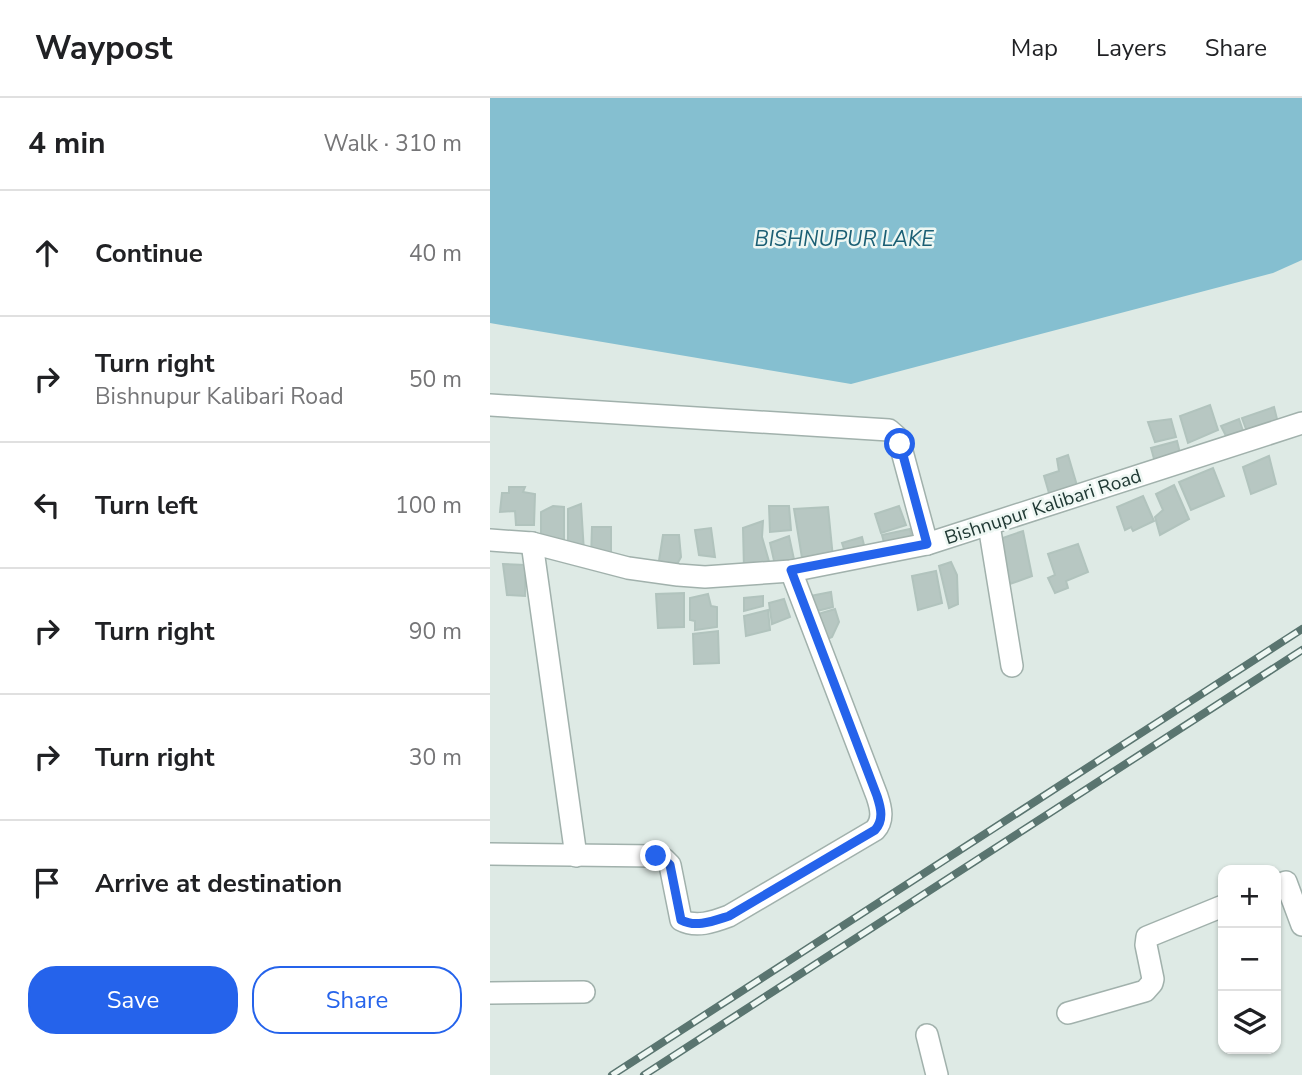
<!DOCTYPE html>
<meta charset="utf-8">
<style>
body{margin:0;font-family:"Nunito Sans",sans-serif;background:#f6f6f6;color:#202124}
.controls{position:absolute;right:21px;bottom:21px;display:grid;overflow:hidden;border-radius:14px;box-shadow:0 2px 5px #0004}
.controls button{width:63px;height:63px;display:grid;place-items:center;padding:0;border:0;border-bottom:2px solid #e0e0e0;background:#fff;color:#202124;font:35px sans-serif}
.stop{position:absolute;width:21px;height:21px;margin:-16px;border:5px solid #2563eb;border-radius:50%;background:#fff}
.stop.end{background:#2563eb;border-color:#fff;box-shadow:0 2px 7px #0008}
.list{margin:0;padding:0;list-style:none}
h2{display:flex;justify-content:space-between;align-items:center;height:91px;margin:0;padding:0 28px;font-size:30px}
h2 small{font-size:23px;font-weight:400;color:#757577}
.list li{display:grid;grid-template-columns:46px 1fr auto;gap:21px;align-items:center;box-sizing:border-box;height:126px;padding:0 28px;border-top:2px solid #e0e0e0}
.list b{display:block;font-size:26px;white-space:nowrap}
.list p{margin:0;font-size:23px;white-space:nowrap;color:#757577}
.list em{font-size:23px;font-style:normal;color:#757577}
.actions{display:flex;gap:14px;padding:21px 28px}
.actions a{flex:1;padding:16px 0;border:2px solid #2563eb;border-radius:28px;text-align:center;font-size:24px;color:#2563eb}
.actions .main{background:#2563eb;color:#fff}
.icon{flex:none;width:38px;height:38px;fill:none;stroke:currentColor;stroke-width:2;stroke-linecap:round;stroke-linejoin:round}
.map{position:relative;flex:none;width:812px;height:977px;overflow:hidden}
header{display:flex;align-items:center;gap:42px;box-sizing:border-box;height:98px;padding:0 35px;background:#fff;border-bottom:2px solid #e0e0e0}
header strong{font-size:33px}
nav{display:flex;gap:38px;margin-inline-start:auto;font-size:24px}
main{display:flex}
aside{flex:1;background:#fff}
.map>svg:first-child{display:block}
</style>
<header>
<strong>Waypost</strong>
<nav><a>Map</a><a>Layers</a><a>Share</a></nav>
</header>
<main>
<aside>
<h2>4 min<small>Walk · 310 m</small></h2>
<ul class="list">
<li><svg class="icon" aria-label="ahead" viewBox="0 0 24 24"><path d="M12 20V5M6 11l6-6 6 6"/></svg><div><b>Continue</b></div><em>40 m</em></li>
<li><svg class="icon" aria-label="right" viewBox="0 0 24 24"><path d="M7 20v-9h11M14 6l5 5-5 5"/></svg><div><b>Turn right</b><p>Bishnupur Kalibari Road</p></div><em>50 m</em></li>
<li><svg class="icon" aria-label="left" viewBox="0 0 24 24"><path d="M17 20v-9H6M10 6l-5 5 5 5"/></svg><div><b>Turn left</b></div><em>100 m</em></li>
<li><svg class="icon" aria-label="right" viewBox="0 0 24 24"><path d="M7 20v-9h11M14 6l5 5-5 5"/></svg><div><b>Turn right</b></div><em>90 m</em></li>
<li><svg class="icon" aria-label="right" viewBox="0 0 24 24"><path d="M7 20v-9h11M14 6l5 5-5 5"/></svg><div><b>Turn right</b></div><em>30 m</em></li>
<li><svg class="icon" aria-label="arrive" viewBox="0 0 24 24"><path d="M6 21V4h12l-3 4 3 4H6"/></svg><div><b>Arrive at destination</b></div></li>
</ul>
<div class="actions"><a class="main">Save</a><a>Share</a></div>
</aside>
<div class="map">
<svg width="812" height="977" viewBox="0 0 812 977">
<rect width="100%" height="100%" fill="#deeae5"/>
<path fill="#85bfd0" d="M0 0H812V162L783 175 361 286 0 225Z"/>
<g fill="#b7c7c2" stroke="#b1c3bd" stroke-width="2">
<path d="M720 307 728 332 698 345 690 318Z"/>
<path d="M784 309 789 329 759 339 752 320Z"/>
<path d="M681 321 686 339 665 344 658 324Z"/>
<path d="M749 321 755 339 740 346 731 328Z"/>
<path d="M687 343 691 359 666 368 661 350Z"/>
<path d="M578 357 588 391 561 402 554 378 569 373 567 361Z"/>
<path d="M779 358 786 386 761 396 753 369Z"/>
<path d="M723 370 734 398 701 412 689 384Z"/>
<path d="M684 387 699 421 670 437 665 419 673 412 666 396Z"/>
<path d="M19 389H35L33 394 45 396 44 427H26L25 413 10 414 12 395H19Z"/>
<path d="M653 398 664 423 643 433 641 429 635 432 627 409Z"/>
<path d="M91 406 94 454 78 452V411Z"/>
<path d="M63 408 74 409V451L51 443V414Z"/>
<path d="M279 408H299L301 432 280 434Z"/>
<path d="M409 408 416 427 391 435 385 416Z"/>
<path d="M338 409 343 460 313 466 304 411Z"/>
<path d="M273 423 272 439 280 467 254 471 253 430Z"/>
<path d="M102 429H121V461L101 459Z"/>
<path d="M221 430 225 459 209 457 205 432Z"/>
<path d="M420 431 423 445 396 452 392 437Z"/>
<path d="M533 433 542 478 520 486 507 442Z"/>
<path d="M173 437H189L191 459 185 470 168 469Z"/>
<path d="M299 438 305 466 285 467 280 445Z"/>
<path d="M372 439 375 451 356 457 352 445Z"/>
<path d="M588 446 598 474 576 483 578 490 565 495 558 480 565 477 558 456Z"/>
<path d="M461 464 467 477 468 506 459 510 449 468Z"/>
<path d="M13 466 35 467V498L17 497Z"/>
<path d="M446 473 452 505 428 512 422 478Z"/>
<path d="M341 494 343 509 323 514 320 498Z"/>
<path d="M194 495V529L168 530 166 496Z"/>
<path d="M218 496 221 508 227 509V529L205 532V523L200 522V500Z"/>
<path d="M273 498V508L254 513V500Z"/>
<path d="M294 501 300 519 282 526 279 505Z"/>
<path d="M345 511 349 524 342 539 333 543 325 517Z"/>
<path d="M278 512 280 532 256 538 254 518Z"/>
<path d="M228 533 229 565 204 566 203 536Z"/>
</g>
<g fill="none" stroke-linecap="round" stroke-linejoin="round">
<defs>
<g id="street">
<path d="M0 307 399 332 407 339 410 346 437 446"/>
<path d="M499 427 522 568"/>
<path d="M0 442 42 445 138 470 188 477 215 479 301 473 437 446 812 325"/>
<path d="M42 445 86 758"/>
<path d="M0 756 166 758 174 761 180 767 191 822C206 830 223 824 239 818L385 732C394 722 391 710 387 698L301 473"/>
<path d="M786 788 796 784 812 827"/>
<path d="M0 895 94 894"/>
<path d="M578 915 655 893 662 885 663 881 656 847 657 839 733 808"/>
<path d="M437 937 447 977"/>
</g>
</defs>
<use href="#street" stroke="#a1b1ac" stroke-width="24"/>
<use href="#street" stroke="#fff" stroke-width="21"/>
<defs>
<g id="rail">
<path d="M122 977 812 531"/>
<path d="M154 977 812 552"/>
</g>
</defs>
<use href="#rail" stroke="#5a7570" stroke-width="8"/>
<use href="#rail" stroke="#eef7f3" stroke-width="5" stroke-dasharray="16" stroke-linecap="butt"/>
</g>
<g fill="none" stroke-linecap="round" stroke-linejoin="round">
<path stroke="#2563eb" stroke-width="9" d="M166 758 174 761 180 767 191 822C206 830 223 823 239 818L385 732C394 722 391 710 387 698L301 472 437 446 410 346"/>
</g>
<g text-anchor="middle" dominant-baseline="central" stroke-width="5" stroke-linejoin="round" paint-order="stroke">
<g font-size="19" fill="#203934" stroke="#eef7f3">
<text transform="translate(553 409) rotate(-18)">Bishnupur Kalibari Road</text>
</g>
<g font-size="21" font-style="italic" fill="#1b5f74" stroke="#eef7f3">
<text x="354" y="141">BISHNUPUR LAKE</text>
</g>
</g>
</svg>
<div class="controls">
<button>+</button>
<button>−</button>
<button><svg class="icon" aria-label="layers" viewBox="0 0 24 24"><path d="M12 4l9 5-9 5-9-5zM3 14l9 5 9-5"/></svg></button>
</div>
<div class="stop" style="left:410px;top:346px"></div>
<div class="stop end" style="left:166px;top:758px"></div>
</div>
</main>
